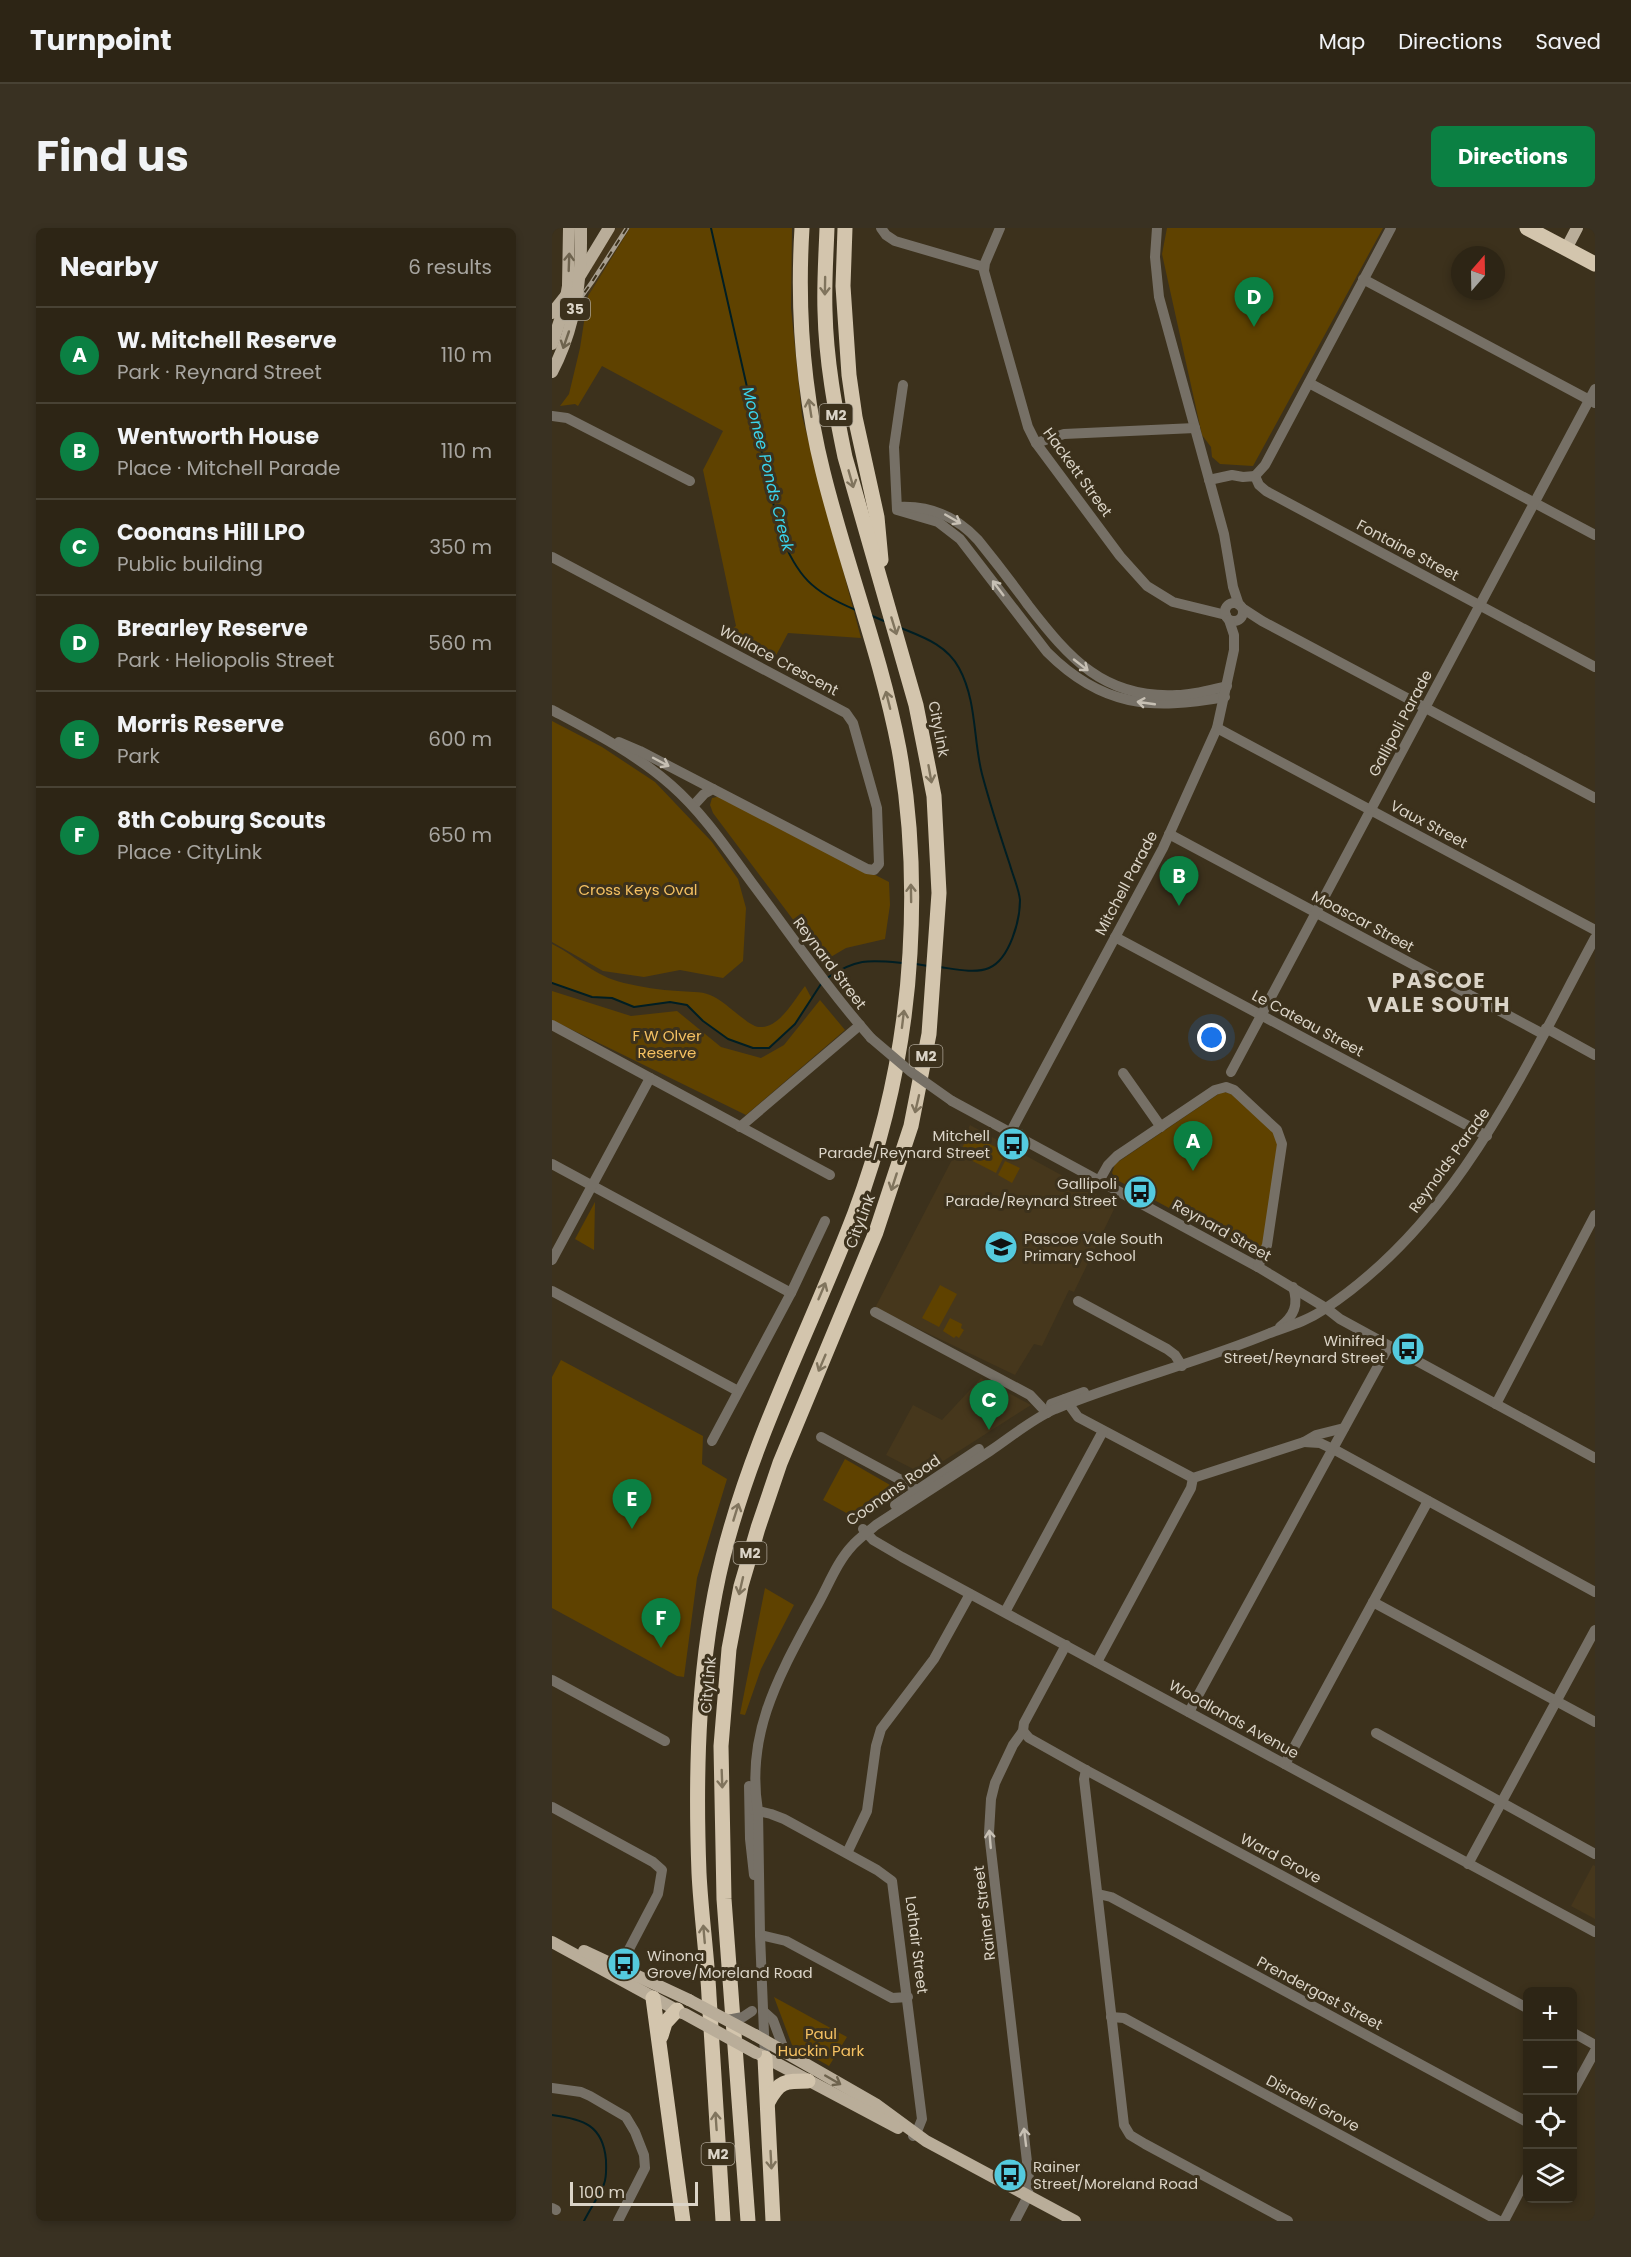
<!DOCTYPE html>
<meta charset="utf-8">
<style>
body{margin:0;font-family:Poppins,sans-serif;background:#393122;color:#f1f3f6}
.controls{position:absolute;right:18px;bottom:18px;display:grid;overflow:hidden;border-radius:9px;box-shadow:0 3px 9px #0003}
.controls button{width:54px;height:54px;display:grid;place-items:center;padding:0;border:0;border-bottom:2px solid #484234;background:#2d2515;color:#f1f3f6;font:30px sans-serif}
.compass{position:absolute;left:899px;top:18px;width:54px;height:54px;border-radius:50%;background:#2d2515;box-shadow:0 3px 9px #0003;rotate:20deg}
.scale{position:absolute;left:18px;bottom:15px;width:128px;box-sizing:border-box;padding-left:6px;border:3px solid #dbd4c7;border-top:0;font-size:16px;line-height:21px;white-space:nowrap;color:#dbd4c7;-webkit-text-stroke:4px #3c311c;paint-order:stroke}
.you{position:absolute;left:660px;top:810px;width:21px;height:21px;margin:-15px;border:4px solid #fff;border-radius:50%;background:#1a73e8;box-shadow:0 0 0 9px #1a73e833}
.badge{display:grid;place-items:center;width:39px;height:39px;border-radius:50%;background:#0b8043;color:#fff;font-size:20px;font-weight:700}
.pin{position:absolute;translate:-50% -50px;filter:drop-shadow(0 2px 3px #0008)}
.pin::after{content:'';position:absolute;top:32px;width:21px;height:18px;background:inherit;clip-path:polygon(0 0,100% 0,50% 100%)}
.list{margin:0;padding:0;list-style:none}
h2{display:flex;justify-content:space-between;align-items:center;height:78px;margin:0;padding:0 24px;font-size:26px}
h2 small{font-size:20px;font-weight:400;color:#a7a5a0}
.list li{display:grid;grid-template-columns:39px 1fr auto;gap:18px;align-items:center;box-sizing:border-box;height:96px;padding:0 24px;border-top:2px solid #484234}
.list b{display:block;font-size:22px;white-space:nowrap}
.list p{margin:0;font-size:20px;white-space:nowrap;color:#a7a5a0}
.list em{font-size:20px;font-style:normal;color:#a7a5a0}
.icon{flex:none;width:33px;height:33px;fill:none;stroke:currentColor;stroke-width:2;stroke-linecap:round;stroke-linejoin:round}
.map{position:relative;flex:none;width:1043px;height:1993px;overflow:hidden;border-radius:9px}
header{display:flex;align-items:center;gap:36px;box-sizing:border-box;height:84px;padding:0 30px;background:#2d2515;border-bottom:2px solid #484234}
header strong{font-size:28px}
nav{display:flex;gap:33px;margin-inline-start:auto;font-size:21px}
.intro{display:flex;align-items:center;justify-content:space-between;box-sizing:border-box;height:144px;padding:0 36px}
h1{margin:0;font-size:42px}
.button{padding:15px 27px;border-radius:9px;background:#0b8043;color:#fff;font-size:21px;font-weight:700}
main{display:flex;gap:36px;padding:0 36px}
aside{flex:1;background:#2d2515;border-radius:9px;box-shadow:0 3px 9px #0003}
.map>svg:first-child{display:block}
</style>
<header>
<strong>Turnpoint</strong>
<nav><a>Map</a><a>Directions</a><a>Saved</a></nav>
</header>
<div class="intro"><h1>Find us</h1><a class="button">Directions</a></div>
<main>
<aside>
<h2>Nearby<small>6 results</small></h2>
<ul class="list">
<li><span class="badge">A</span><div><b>W. Mitchell Reserve</b><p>Park · Reynard Street</p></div><em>110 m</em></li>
<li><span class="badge">B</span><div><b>Wentworth House</b><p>Place · Mitchell Parade</p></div><em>110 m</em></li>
<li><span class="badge">C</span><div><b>Coonans Hill LPO</b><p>Public building</p></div><em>350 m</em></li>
<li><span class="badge">D</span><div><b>Brearley Reserve</b><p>Park · Heliopolis Street</p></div><em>560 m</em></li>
<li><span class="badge">E</span><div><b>Morris Reserve</b><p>Park</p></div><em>600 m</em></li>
<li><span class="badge">F</span><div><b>8th Coburg Scouts</b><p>Place · CityLink</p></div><em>650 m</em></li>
</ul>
</aside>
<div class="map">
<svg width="1043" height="1993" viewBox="0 0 1043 1993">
<rect width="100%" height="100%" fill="#3c311c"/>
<g fill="#46371c">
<path d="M64 0H78L36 68 39 40Z"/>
<path d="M418 897 564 977 522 1064 517 1062 490 1118 482 1116 463 1147 323 1080Z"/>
<path d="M429 1150 479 1177 371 1246 334 1227 361 1177 390 1192Z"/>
<path d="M1041 1637 1043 1638V1691L1019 1678Z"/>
</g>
<g fill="#5f4200">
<path d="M78 0H240L239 80 250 188 309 410 236 405 221 433 171 407 184 398 151 242 171 203 50 138 26 178 23 176 8 178 17 166 28 120 36 68Z"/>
<path d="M615 0H831L701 238 668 236 660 229 659 219 650 207 610 26Z"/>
<path d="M0 493 50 519 103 554 160 614 186 651 194 680 191 733 171 750 128 742 92 749 51 743 0 714Z"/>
<path d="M169 568 337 654 338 677 333 711 294 720 272 733 161 585 158 577 160 570Z"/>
<path d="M0 716C26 729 42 748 72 755 89 759 108 762 126 763 136 764 149 763 158 767 174 773 195 798 207 799 227 801 242 772 253 758L260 771 243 796 217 820H201L176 811 151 793 135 777 118 774 82 779 60 770 40 769 0 755Z"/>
<path d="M0 763 79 788 125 783 169 819 209 830 232 817 268 772 293 802 194 887 0 792Z"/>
<path d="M672 864 680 866 721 904 726 913 712 1015 709 1021 704 1024 697 1023 565 952 560 945 563 936 668 865Z"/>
<path d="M417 906 454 924 444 945 407 926Z"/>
<path d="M453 933 468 940 460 955 446 947Z"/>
<path d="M43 974 42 1022 23 1011Z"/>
<path d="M388 1057 405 1066 387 1099 370 1090Z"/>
<path d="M398 1090 410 1096 409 1100 412 1102 407 1110 404 1108 402 1110 391 1103Z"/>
<path d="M9 1132 151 1208 150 1236 175 1251 145 1350 132 1449 125 1448 0 1380V1149Z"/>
<path d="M293 1231 345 1261 344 1265 305 1291 271 1272Z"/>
<path d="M213 1360 242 1377 209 1441 193 1487 188 1486Z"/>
<path d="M222 1769 295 1809 277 1838 240 1817Z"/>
</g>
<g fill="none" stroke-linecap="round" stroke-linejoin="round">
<g stroke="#001e23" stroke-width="2">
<path d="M159 0 228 305C245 348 260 364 304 382"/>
<path d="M318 387 332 393"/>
<path d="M349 400C371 409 395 417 407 440 425 473 421 511 430 546 438 576 448 607 458 637 461 648 467 661 468 672 468 692 458 731 437 740 423 746 402 741 388 739"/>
<path d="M364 736 376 738"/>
<path d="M275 750C305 730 317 732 352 735"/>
<path d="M0 755 40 769 60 770 82 779 118 774 135 777 151 793 176 811 201 820H217L243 796 269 756"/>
<path d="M0 1887C31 1891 51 1897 54 1932 54 1941 55 1948 52 1956 47 1968 38 1981 32 1993"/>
</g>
<g stroke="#767066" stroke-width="10">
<path d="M329 0 334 7 343 13 432 39"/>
<path d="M448 0 433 35 432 43 476 199 484 215 568 328 595 358 621 374 674 387"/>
<path d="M605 0 603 29 607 69 672 306 681 359 687 377"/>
<path d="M811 51 1043 175"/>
<path d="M757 155 1043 307"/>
<path d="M351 157 342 219 345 282 386 294 408 311 495 424C550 479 599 482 673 469"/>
<path d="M0 188 15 190 138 253"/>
<path d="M484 215 512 206 643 200"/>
<path d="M703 248 713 237 839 0"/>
<path d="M657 252 680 247 691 249 703 248 707 257 714 263 1043 439"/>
<path d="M345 279C377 277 404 288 426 312 443 333 460 355 476 377 517 430 552 471 625 467 642 467 658 462 675 458"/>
<path d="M0 329 294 485 301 495 325 580 327 636 322 642 315 641 161 561 152 566 141 578"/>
<circle cx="682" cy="384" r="9"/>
<path d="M690 380 710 393 1043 570"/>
<path d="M0 482C41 504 84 526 119 557 151 585 175 621 200 655 239 707 276 761 319 810"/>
<path d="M665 500 1043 702"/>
<path d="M67 514 88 523 161 561"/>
<path d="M617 606 991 806"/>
<path d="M563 709 935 908"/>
<path d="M0 797 278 947"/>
<path d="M994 800 1043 827"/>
<path d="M679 844 1043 161"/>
<path d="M571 845 609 899"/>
<path d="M400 873 706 1039 774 1080 788 1091 1043 1230"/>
<path d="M188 899 308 797"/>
<path d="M458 905 611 620 665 500 682 422V407L677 392"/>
<path d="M0 936 239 1065"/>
<path d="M547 953 556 937 565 928 663 862 674 859 682 862 725 902 730 916 715 1017 706 1039"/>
<path d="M0 1032 98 850"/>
<path d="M0 1063 186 1163"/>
<path d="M526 1073 615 1121 623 1127 630 1138"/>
<path d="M323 1084 478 1167 495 1185"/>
<path d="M728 1099C742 1088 747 1077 741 1059"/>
<path d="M513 1171 526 1189 641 1250 752 1214 764 1207 792 1200"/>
<path d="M499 1176 532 1164"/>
<path d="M944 1176 1043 987"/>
<path d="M269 1209 360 1258 367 1266"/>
<path d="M160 1213 239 1065 273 993"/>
<path d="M752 1214 768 1215 785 1223 1043 1364"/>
<path d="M343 1277 427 1221"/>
<path d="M311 1301 321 1312 350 1329 1043 1704"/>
<path d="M821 1374 1043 1494"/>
<path d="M453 1384 551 1203"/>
<path d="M545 1434 639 1260 641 1250"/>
<path d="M0 1452 113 1513"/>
<path d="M637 1484 837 1118"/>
<path d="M471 1503 477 1510 534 1542 975 1780"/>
<path d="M824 1505 1043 1626"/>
<path d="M733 1536 876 1273"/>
<path d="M534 1542 532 1551 572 1897 578 1907 593 1916 736 1993"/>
<path d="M197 1558 198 1611 202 1647"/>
<path d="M0 1579 101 1634 110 1642 106 1666 74 1727"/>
<path d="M202 1582 219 1586 232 1591 325 1642 340 1653 370 1891 366 1901 361 1908"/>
<path d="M295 1625 315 1583 324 1518 329 1501 382 1431 418 1366"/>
<path d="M916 1636 1043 1402"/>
<path d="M546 1666 559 1669 975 1894"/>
<path d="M208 1707 234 1713 340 1770 356 1769"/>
<path d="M211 1783 221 1792 233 1824"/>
<path d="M559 1789 572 1790 947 1993"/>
<path d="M1020 1804 1043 1817"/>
<path d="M213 1830 208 1707 206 1583C193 1505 228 1446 263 1381 275 1361 284 1335 300 1318 307 1310 316 1304 324 1297 362 1272 400 1248 438 1223 459 1209 480 1191 503 1181 574 1152 648 1134 718 1105 737 1098 755 1093 771 1082 905 994 970 845 1043 710"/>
<path d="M0 1860 29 1864 38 1868 74 1889 83 1904 92 1927 93 1940 66 1993"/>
<path d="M1020 1865 1043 1823"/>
<path d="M0 1980 4 1982"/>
<path d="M463 1993 476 1968 477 1951 437 1605 439 1571 443 1555 461 1517 471 1503 472 1495 514 1417"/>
<path d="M952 1993 975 1949"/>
</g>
<g stroke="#b9ad99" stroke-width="12">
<path d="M29 0V13"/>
<path d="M1014 21 1025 0"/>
<path d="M26 51 57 0"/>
<path d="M16 58 17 0"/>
<path d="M0 85 16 65"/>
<path d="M0 1714 130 1785"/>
<path d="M32 1723 137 1772"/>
<path d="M203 1807 325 1877 374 1913 523 1993"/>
<path d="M207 1826 346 1900"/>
</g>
<g stroke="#d3c5ad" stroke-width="15">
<path d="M293 0 291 58 297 147 303 189 325 289 329 332"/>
<path d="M975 0 1043 36"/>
<path d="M101 1770 131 1993"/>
<path d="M109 1808 113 1795 125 1782"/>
<path d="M213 1830 221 1993"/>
<path d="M216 1874C227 1853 233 1853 256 1853"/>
<path d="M171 1993C166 1918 162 1843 157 1768 155 1727 149 1686 147 1645 143 1541 146 1431 171 1329 201 1209 259 1100 303 985 334 902 353 813 358 725 362 657 359 588 347 521 329 427 294 337 271 244 251 164 245 82 250 0"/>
<path d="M196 1993 172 1671 169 1518 177 1421 189 1358 206 1300 228 1235 324 1004 359 898 377 806 387 665 382 568 364 477 293 229C283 181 274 132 273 83 272 55 274 28 275 0"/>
</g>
<defs>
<path id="rail" d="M0 110 40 54 75 0"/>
</defs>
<use href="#rail" stroke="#a79e8f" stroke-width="4.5"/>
<use href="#rail" stroke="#3c311c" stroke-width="2" stroke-dasharray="7" stroke-linecap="butt"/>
<g stroke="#767066" stroke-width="10">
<path d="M319 810 359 844 400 873"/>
<path d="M175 1792 191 1789 200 1783"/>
</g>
<g stroke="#b9ad99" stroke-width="12">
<path d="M0 116 12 80 16 58"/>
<path d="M0 144C21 104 29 59 29 13"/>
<path d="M137 1772 203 1807"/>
<path d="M133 1786 204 1825"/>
</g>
</g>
<defs><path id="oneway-shaft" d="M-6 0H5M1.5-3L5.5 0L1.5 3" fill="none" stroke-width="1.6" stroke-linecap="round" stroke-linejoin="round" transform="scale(1.5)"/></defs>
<g stroke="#6e634e">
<use href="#oneway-shaft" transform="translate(17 34) rotate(-88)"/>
<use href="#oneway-shaft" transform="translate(14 112) rotate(109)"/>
<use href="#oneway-shaft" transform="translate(281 1852) rotate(30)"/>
</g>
<g stroke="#80745d">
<use href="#oneway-shaft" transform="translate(273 58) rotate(91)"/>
<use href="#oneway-shaft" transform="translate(258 180) rotate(-99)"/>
<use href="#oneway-shaft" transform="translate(299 251) rotate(74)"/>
<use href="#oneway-shaft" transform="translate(342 398) rotate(73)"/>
<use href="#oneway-shaft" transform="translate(336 472) rotate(-104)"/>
<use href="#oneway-shaft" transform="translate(378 546) rotate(80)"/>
<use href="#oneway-shaft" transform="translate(359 665) rotate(-91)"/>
<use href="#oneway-shaft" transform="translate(351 791) rotate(-83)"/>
<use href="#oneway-shaft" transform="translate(365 876) rotate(103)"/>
<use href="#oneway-shaft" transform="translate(342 954) rotate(108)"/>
<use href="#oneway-shaft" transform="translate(270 1063) rotate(-67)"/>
<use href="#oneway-shaft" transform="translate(270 1135) rotate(113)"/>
<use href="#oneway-shaft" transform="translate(184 1284) rotate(-73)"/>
<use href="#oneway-shaft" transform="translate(189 1358) rotate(103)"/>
<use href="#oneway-shaft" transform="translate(170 1551) rotate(88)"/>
<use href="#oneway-shaft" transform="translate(152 1706) rotate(-95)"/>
<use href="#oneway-shaft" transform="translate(164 1893) rotate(-94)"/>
<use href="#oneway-shaft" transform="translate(219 1932) rotate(87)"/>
</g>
<g stroke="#c7c0b4">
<use href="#oneway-shaft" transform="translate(401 291) rotate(30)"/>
<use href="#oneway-shaft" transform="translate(446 360) rotate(-127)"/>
<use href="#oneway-shaft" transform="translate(529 437) rotate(38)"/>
<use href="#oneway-shaft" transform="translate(594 475) rotate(-172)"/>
<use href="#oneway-shaft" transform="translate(109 534) rotate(28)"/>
<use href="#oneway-shaft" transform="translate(438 1611) rotate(-95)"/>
<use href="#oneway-shaft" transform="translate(473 1909) rotate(-97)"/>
</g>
<defs>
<symbol id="bus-disc" viewBox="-11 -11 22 22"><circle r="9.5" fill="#54cade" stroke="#3c311c"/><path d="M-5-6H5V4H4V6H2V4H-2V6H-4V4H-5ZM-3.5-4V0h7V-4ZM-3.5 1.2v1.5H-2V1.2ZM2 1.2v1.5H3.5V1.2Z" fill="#111"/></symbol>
<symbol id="school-disc" viewBox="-11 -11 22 22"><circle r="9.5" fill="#54cade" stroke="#3c311c"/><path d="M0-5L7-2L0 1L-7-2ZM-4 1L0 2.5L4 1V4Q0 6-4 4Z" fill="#111"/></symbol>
</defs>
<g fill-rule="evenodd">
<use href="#bus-disc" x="442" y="897" width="38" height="38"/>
<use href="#bus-disc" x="569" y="945" width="38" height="38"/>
<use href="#school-disc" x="430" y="1000" width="38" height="38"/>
<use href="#bus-disc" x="837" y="1102" width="38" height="38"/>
<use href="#bus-disc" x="53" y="1717" width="38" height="38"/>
<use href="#bus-disc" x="439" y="1928" width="38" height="38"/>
</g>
<g text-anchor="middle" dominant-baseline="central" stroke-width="6" stroke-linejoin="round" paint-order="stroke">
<g fill="#3c311c" stroke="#aba394" stroke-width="1.5">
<rect x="8" y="70" width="30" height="22" rx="4.5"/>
<rect x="267.5" y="176" width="33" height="22" rx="4.5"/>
<rect x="357.5" y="817" width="33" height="22" rx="4.5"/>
<rect x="181.5" y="1314" width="33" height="22" rx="4.5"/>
<rect x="149.5" y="1915" width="33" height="22" rx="4.5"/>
</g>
<g font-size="14" font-weight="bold" fill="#dbd4c7">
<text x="23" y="81">35</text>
<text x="284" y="187">M2</text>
<text x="374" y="828">M2</text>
<text x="198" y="1325">M2</text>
<text x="166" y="1926">M2</text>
</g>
<g font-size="15" fill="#dbd4c7" stroke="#3c311c">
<text transform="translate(526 244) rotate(54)">Hackett Street</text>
<text transform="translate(856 322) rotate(28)">Fontaine Street</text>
<text transform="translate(227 432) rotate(28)">Wallace Crescent</text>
<text transform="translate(848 495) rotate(-62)">Gallipoli Parade</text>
<text transform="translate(387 501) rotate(79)">CityLink</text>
<text transform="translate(877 596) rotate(28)">Vaux Street</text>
<text transform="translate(574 655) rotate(-62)">Mitchell Parade</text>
<text transform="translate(811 693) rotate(28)">Moascar Street</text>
<text transform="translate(278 735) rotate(53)">Reynard Street</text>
<text transform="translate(756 795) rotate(28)">Le Cateau Street</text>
<text transform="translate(897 932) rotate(-54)">Reynolds Parade</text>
<text transform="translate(308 993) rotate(-69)">CityLink</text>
<text transform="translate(670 1002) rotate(29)">Reynard Street</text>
<text transform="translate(341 1262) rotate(-35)">Coonans Road</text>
<text transform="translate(156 1457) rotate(-85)">CityLink</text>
<text transform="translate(682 1491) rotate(29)">Woodlands Avenue</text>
<text transform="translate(729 1630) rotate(28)">Ward Grove</text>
<text transform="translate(432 1685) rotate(-97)">Rainer Street</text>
<text transform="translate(365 1717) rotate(83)">Lothair Street</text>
<text transform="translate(768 1765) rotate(28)">Prendergast Street</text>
<text transform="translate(761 1875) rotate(28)">Disraeli Grove</text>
</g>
<g font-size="15" fill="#f5c162" stroke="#3c311c">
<text x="86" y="661">Cross Keys Oval</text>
<text x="115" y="807">F W Olver<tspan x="115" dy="17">Reserve</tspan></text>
<text x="269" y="1805">Paul<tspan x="269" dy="17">Huckin Park</tspan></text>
</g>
<g font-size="15" fill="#dbd4c7" stroke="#3c311c" text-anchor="end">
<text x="438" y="907">Mitchell<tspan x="438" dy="17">Parade/Reynard Street</tspan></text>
<text x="565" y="955">Gallipoli<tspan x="565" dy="17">Parade/Reynard Street</tspan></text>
<text x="472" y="1010" text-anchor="start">Pascoe Vale South<tspan x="472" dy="17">Primary School</tspan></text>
<text x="833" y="1112">Winifred<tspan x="833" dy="17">Street/Reynard Street</tspan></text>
<text x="95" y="1727" text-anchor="start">Winona<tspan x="95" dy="17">Grove/Moreland Road</tspan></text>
<text x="481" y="1938" text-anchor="start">Rainer<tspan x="481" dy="17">Street/Moreland Road</tspan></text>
</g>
<g font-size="16" font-style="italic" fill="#3ad4ec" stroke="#3c311c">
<text transform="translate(216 241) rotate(76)">Moonee Ponds Creek</text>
</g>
<g font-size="21" font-weight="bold" letter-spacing="1.5" fill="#dbd4c7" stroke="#3c311c">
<text x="887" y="752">PASCOE<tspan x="887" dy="24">VALE SOUTH</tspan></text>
</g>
</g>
</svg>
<div class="controls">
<button>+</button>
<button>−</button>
<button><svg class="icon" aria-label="locate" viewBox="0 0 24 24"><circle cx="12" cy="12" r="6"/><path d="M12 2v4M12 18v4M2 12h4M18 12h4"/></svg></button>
<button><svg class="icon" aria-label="layers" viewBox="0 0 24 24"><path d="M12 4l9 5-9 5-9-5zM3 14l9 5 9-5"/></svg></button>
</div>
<svg class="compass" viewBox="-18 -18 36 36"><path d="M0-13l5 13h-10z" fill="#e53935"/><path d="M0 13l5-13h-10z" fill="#a7a5a0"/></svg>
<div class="scale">100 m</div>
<div class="you"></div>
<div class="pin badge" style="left:641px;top:943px">A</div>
<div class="pin badge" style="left:627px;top:678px">B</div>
<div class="pin badge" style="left:437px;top:1202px">C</div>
<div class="pin badge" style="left:702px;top:99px">D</div>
<div class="pin badge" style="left:80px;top:1301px">E</div>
<div class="pin badge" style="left:109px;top:1420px">F</div>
</div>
</main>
